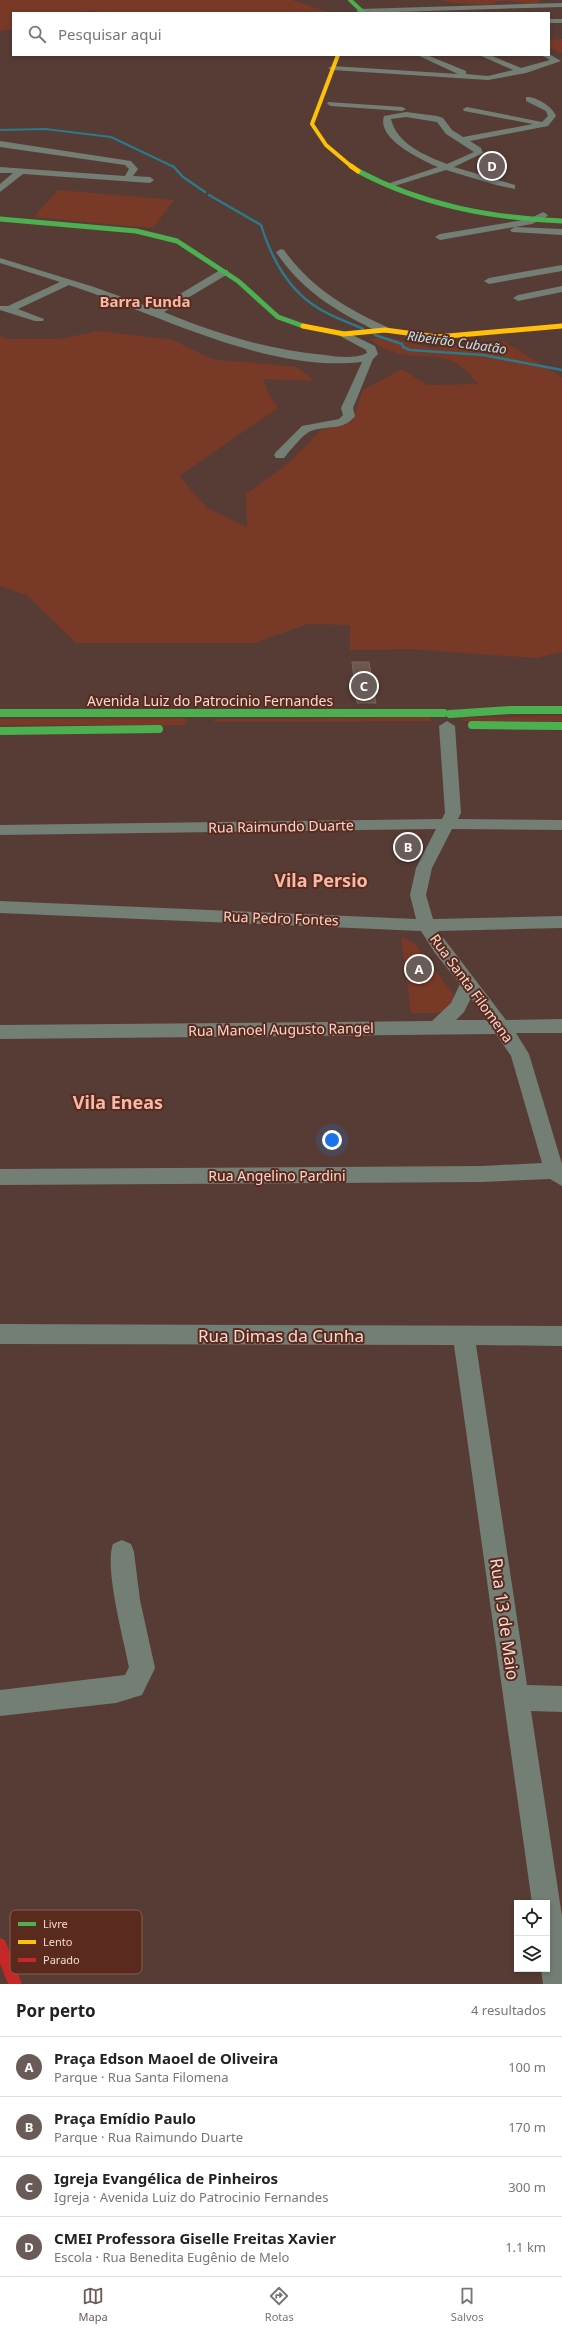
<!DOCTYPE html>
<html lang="pt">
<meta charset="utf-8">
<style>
body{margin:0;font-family:"Noto Sans",sans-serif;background:#f2f2f2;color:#222}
.controls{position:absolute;right:12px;bottom:12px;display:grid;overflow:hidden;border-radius:0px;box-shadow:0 2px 6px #0003}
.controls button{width:36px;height:36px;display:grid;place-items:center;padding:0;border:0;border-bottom:1px solid #e0e0e0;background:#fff;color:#222;font:20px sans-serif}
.you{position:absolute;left:332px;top:1140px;width:14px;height:14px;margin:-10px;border:3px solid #fff;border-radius:50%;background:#1a73e8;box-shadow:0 0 0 6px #1a73e833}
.badge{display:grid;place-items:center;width:26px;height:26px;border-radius:50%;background:#695b58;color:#fff;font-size:13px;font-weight:700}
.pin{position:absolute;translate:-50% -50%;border:2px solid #fff;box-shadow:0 1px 4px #0006}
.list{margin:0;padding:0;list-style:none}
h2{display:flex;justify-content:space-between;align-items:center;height:52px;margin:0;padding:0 16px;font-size:17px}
h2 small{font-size:13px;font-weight:400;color:#767676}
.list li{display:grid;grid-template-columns:26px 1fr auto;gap:12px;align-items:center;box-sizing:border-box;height:60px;padding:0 16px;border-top:1px solid #e0e0e0}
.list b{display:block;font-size:15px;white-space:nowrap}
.list p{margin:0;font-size:13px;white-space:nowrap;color:#767676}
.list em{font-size:13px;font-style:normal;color:#767676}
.icon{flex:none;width:22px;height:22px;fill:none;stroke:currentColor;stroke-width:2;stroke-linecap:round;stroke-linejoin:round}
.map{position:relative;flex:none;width:562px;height:1984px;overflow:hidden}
.search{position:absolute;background:#fff;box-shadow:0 2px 6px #0003;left:12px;right:12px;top:12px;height:44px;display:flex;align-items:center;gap:10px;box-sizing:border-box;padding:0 14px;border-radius:0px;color:#767676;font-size:15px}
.sheet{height:292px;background:#fff}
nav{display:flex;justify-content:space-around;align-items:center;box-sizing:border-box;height:56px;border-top:1px solid #e0e0e0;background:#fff;font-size:11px;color:#767676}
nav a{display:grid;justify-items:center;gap:2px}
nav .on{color:#695b58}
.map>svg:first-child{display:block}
</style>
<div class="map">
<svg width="562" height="1984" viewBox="0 0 562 1984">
<rect width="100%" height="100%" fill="#573c35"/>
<g fill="#793927">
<path d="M0 0H292L331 13H89L100 9 76 13H13V29L0 31Z"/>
<path d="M438 0H539L538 2 552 8 528 6 513 1H498L492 5 456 3Z"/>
<path d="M562 39V53L549 48V40Z"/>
<path d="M58 190 174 200 153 228 34 217Z"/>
<path d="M98 331 173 340 212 359 297 367 315 381 264 379 267 391 278 408 179 476 207 508 247 527 246 494 289 463 321 430 352 422 363 390 402 369 427 385 478 384C450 345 428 363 390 351 383 349 375 343 369 339L387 337 431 348 503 341 562 377V652L536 658 411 649 350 650V625L308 624 254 643H76L28 596 0 586V336L8 339H60Z"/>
<path d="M562 716V721H462V718Z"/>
<path d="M430 717 431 721 212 722 218 719Z"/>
<path d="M183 718 188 720 184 725H0V719Z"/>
<path d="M407 832H417L419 835 408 859 403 858 400 834Z"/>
<path d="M401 937 414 943 454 995 450 1007 439 1013H411Z"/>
</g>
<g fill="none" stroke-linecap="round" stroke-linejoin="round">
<path stroke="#2a7a8c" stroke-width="2" d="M0 130 45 129 111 137 174 167"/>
<g stroke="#2a7a8c" stroke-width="2.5">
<path d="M173 166 183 177 205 192"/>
<path d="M209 195 261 225C271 257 288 290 318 308 332 317 348 322 363 329"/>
<path d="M375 335 402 344 403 347 410 350 483 355 562 370"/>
</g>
</g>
<path fill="#6d584f" stroke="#7b665d" d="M352 662H369L376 703H357Z"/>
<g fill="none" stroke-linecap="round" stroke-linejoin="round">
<g fill="#737e74" fill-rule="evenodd">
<path d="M562 3V7L362 13 356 11 359 9Z"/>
<rect x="549" y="19" width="13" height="4"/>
<path d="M549 54 561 61 526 73 488 80 332 70 328 68 332 66 458 74 417 55H427L466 71V74L488 76 513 70 479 55H490L521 68 550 60 541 55Z"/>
<path d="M526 97C536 96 553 107 556 116L548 126 470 141 481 148 483 153 454 167 515 185V189L496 185 446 170 388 188 384 185 438 167C422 160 376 139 384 116L406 112 437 116 443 118 452 130 463 137 533 124 464 111 463 109 467 107 542 122 548 116 546 111 526 101ZM406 117 437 122 446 134 474 152 447 164C424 155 397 144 391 119Z"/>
<path d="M328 102 402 107 406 109 402 111 331 106 327 104Z"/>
<path d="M0 141 131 161 138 169 133 176 150 177 154 180 150 183 23 174 0 192V184L13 173H0V167L125 176 129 169 125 165 0 147Z"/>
<path d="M543 212 548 215 546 217 532 224 440 240 435 237 440 234 529 219Z"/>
<path d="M515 227 562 229V235L512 232 510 230Z"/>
<path d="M281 249 284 250C311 288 347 309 389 328V332C380 334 370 328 363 324 327 306 298 285 276 252Z"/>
<path d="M0 258 94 287 155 309 220 270H228V274L164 312C217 334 269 350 325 355 338 357 355 359 367 353L366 350 340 336 339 334 344 331 375 346 378 354 373 359 353 408 355 416C344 431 327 425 311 431 304 433 290 451 284 458H276L274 455 276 452 302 426 339 419 343 415 341 408 362 362C267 373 158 314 69 285L18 309 44 319 43 321H35L0 310V306H8L60 282 0 263Z"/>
<path d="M562 265V271L489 284 484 281 489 278Z"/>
<path d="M562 286V292L518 301 513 298 518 295Z"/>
<path d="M447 721 455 726 461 813 458 819 562 820V830L452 829 432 868 426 895 433 919 562 916V928L438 931 506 1020 562 1019V1033H516L529 1054 562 1164V1186L550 1179 482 1182 0 1185V1169L482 1166 542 1163 511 1056 496 1034 0 1039V1025L432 1021 451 1003 460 984 435 953 421 931 0 913V901L416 919 410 895 416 868 436 829 0 835V825L442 819 445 813 439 726ZM471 998 487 1020H456L464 1012Z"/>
<path d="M0 1324 562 1326V1346L476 1345 527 1685 562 1686V1712L531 1711 562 1916V1984H543L541 1969H547V1903H532L454 1345 0 1344Z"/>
<path d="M122 1540 131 1544 134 1552 140 1600 155 1668 142 1695 116 1703 0 1716V1690L125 1675 129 1667C124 1640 104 1567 113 1544Z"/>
</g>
<path stroke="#4caf50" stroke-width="4" d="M350 0 364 13"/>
<g stroke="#4caf50" stroke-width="5">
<path d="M358 171C422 205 490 218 562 221"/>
<path d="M0 219 136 231 177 241 238 281 278 317 303 326"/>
</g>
<g stroke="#4caf50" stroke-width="8">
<path d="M0 713H444"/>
<path d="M450 714 510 710H562"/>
<path d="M472 725 562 726"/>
<path d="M0 731 159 729"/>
</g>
<path stroke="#ffc107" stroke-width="4" d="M338 55 312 124 326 145 352 167"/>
<g stroke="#ffc107" stroke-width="5">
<path d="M351 166 358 171"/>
<path d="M303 326 344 334 385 330 437 337 562 326"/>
</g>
<path stroke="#c62828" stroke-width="13" d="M0 1945 15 1984"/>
</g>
<g text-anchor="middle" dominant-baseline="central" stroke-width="4" stroke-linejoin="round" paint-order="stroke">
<g font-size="13" font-style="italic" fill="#b5e8f6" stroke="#592a1d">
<text transform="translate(457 342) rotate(8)">Ribeirão Cubatão</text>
</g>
<g font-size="14" fill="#f7d8d0" stroke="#592a1d">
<text x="210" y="700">Avenida Luiz do Patrocinio Fernandes</text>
<text transform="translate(281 826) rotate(-1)">Rua Raimundo Duarte</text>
<text transform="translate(281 918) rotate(2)">Rua Pedro Fontes</text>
<text transform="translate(472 988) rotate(54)">Rua Santa Filomena</text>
<text transform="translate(281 1029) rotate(-1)">Rua Manoel Augusto Rangel</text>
<text x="277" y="1175">Rua Angelino Pardini</text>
</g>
<g font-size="15" font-weight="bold" fill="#f5b9a8" stroke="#592a1d">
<text x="145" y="301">Barra Funda</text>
</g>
<g font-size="17" fill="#f7d8d0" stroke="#592a1d">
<text x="281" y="1335">Rua Dimas da Cunha</text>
<text transform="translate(505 1619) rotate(82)">Rua 13 de Maio</text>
</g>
<g font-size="18" font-weight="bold" fill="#f5b9a8" stroke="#592a1d">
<text x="321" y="880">Vila Persio</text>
<text x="118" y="1102">Vila Eneas</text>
</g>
</g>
<rect x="10" y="1910" width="132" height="64" rx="6" fill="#592a1d" stroke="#885e53" stroke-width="1"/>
<rect x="18" y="1922" width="18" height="4" fill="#4caf50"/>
<rect x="18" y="1940" width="18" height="4" fill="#ffc107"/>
<rect x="18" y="1958" width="18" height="4" fill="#c62828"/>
<g font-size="11" fill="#f7d8d0">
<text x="43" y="1928">Livre</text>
<text x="43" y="1946">Lento</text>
<text x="43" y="1964">Parado</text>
</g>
</svg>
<div class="controls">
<button><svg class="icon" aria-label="locate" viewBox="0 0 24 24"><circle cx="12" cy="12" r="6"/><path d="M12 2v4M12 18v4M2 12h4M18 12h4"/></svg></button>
<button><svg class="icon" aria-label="layers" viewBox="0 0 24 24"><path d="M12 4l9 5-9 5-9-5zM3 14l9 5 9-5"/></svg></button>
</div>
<div class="you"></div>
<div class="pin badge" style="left:419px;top:969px">A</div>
<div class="pin badge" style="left:408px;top:847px">B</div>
<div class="pin badge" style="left:364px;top:686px">C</div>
<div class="pin badge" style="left:492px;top:166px">D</div>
<div class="search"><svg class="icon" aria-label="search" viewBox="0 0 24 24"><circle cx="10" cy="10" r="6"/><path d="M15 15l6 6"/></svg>Pesquisar aqui</div>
</div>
<section class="sheet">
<h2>Por perto<small>4 resultados</small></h2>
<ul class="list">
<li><span class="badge">A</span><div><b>Praça Edson Maoel de Oliveira</b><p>Parque · Rua Santa Filomena</p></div><em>100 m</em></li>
<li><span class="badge">B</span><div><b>Praça Emídio Paulo</b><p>Parque · Rua Raimundo Duarte</p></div><em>170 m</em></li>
<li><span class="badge">C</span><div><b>Igreja Evangélica de Pinheiros</b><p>Igreja · Avenida Luiz do Patrocinio Fernandes</p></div><em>300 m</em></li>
<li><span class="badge">D</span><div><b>CMEI Professora Giselle Freitas Xavier</b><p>Escola · Rua Benedita Eugênio de Melo</p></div><em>1.1 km</em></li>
</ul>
</section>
<nav>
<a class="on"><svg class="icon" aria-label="map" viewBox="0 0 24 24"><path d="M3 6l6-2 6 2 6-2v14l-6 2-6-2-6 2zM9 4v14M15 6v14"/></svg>Mapa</a>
<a><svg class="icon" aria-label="directions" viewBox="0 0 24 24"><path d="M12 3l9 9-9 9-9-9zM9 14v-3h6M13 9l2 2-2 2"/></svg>Rotas</a>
<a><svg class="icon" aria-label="saved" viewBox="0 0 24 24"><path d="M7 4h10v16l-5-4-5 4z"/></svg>Salvos</a>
</nav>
